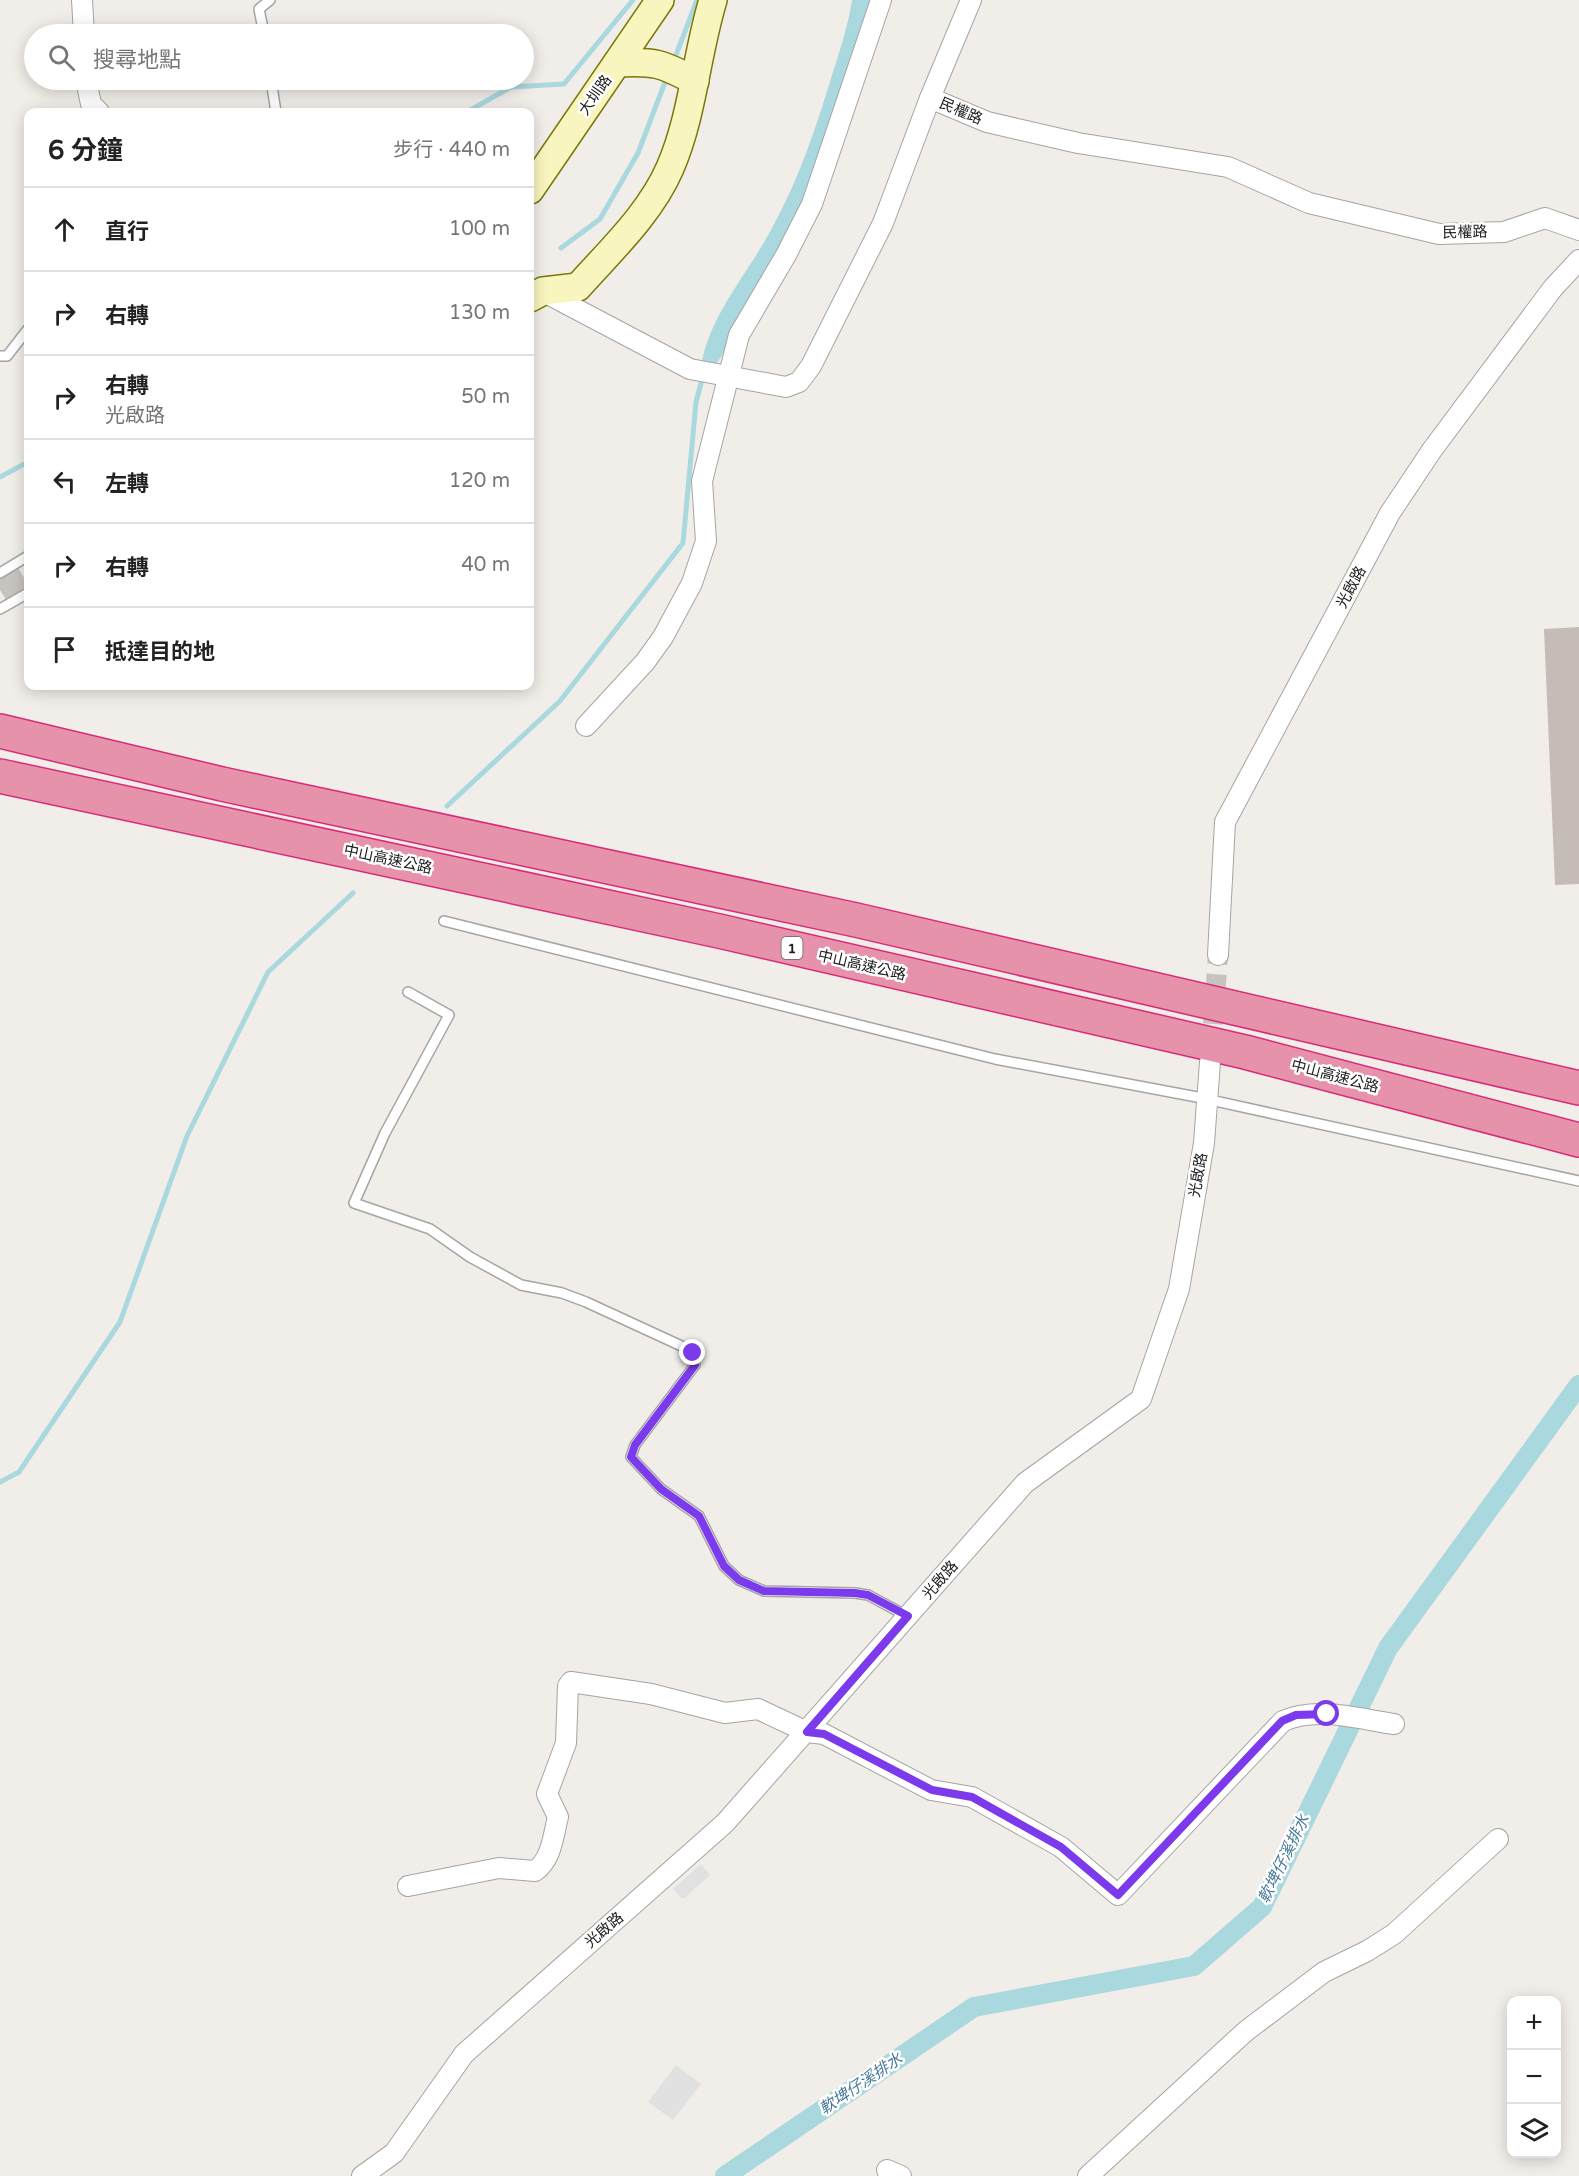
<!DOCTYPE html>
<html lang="zh-TW">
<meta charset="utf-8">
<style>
body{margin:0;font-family:"Varela Round","Noto Sans TC",sans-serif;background:#f2f2f2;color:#222}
.controls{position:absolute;right:18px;bottom:18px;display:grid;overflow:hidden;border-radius:12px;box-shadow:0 3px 15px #0003}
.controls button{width:54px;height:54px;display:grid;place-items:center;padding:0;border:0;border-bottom:2px solid #e0e0e0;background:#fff;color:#222;font:30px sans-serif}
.stop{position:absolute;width:18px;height:18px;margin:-14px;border:4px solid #7c3aed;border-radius:50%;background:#fff}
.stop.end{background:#7c3aed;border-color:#fff;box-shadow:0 2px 6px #0008}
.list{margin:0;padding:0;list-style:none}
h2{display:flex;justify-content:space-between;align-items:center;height:78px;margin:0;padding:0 24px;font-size:26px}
h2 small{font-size:20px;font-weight:400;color:#767676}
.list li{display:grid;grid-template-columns:39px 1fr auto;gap:18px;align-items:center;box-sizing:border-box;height:84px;padding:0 24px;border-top:2px solid #e0e0e0}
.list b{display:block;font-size:22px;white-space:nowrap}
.list p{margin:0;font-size:20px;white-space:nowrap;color:#767676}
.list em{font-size:20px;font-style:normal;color:#767676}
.icon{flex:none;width:33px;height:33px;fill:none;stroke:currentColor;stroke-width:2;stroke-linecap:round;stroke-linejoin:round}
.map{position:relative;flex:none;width:1579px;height:2176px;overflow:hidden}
.search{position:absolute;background:#fff;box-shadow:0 3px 15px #0003;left:24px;top:24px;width:510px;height:66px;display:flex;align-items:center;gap:15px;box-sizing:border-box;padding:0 21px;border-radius:33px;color:#767676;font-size:22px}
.panel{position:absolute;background:#fff;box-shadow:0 3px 15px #0003;left:24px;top:108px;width:510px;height:582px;border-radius:12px}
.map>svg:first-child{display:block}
</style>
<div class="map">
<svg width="1579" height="2176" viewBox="0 0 1579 2176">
<rect width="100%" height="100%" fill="#f1ede8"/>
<g fill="#e1e1e1">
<path d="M701 1864 710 1875 683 1899 673 1889Z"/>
<path d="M676 2065 701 2084 673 2120 648 2102Z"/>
</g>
<path fill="#a9d8de" d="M852 0H877L863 22 831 126 813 200 741 315 723 354 714 367H706L702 361C712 312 749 272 772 228 799 179 816 128 832 75 840 50 848 26 852 0Z"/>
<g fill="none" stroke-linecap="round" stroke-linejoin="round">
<g stroke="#a9d8de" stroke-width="5">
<path d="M673 63 697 0"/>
<path d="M467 112 511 87 564 84 633 0"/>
<path d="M561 248 600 219 638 153 667 77"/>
<path d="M0 477 28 462"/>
<path d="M447 806 560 701 683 543 696 402 703 376"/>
<path d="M0 1482 19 1472 120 1322 187 1136 268 972 353 893"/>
</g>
<path stroke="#a9d8de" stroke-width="20" d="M725 2176 974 2007 1194 1966 1262 1907 1388 1648 1579 1385"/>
</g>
<path fill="#c6bcb7" d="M1579 627V884L1555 885 1544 629Z"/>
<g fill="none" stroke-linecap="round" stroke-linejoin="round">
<path stroke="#c7c4c0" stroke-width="20" stroke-dasharray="20 10" stroke-linecap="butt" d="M1211 1054 1218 955"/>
<path stroke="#c7c4c0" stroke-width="27" stroke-dasharray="27 14" stroke-linecap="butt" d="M0 590 28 573"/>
<defs>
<g id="lane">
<path d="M264 34 259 9 270 0"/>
<path d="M271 80 276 112"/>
<path d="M0 356H7L28 329"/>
<path d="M0 573 28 556"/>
<path d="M0 609 28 593"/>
<path d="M444 921 995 1059 1197 1097 1579 1181"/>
<path d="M408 992 449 1015 385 1133 354 1203 430 1229 470 1257 521 1285 562 1293 586 1302 688 1349 693 1353 695 1365 635 1445 631 1457 661 1489 699 1516 724 1566 739 1580 764 1591 855 1593 868 1595 907 1616"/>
</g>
<g id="street">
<path d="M82 0 84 34"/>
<path d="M86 80 91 104 99 112"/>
<path d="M930 98 971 0"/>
<path d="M542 291 690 369 786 387 799 382 811 366 883 223 930 98 987 122 1078 143 1228 167 1309 203 1439 234 1504 232 1545 218 1579 230"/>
<path d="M586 726 645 662 663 637 692 583 706 541 702 481 739 335 786 255 812 204 881 0"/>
<path d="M1218 955 1225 822 1390 513 1432 450 1553 288 1579 260"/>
<path d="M408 1886 499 1868 535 1871C552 1859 553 1836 558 1817L547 1794 566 1743 568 1686 571 1682 651 1694 725 1713 758 1709 807 1732 824 1734 931 1790 972 1797 1061 1847 1118 1895 1283 1721C1317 1706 1358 1719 1394 1724"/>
<path d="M887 2170 901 2176"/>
<path d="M362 2176 394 2153 464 2054 725 1823 1025 1483 1141 1399 1179 1289 1204 1143 1210 1062"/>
<path d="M1088 2176 1246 2031 1324 1972 1367 1951 1394 1934 1498 1839"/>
</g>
<g id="secondary">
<path d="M617 63C655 61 661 63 695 81"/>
<path d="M530 190 660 0"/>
<path d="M530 298 543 291 578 287C610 251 650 214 670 168 693 115 696 56 713 0"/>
</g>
<g id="highway">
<path d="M0 731 222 784 856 920 1579 1088"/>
<path d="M0 776 719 931 1245 1052 1579 1140"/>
</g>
</defs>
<use href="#lane" stroke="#a5a5a5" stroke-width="12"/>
<use href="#street" stroke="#a5a5a5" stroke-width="22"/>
<use href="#secondary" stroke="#797807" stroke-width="30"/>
<use href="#highway" stroke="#d92b7b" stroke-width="36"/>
<use href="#lane" stroke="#fff" stroke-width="9"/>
<use href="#street" stroke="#fff" stroke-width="20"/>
<use href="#secondary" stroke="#f9f5be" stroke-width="27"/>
<use href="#highway" stroke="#e692ab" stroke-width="33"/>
</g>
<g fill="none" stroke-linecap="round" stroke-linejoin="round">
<path stroke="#7c3aed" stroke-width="8" d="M693 1353 695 1365 635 1445 631 1457 661 1489 699 1516 724 1566 739 1580 764 1591 855 1593 868 1595 908 1616 807 1732 824 1734 932 1790 972 1797 1061 1847 1118 1895 1282 1721 1296 1715 1327 1714"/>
</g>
<g text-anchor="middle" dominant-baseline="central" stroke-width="5" stroke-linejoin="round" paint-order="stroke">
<rect fill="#fff" stroke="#646464" stroke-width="1.5" x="781.5" y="937" width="21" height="22" rx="4.5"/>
<g font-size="14" font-weight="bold" fill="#212121">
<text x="792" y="948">1</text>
</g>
<g font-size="15" fill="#212121" stroke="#fff">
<text transform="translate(595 95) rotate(-55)">大圳路</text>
<text transform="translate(961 111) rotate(23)">民權路</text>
<text transform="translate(1465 232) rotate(-1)">民權路</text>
<text transform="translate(1351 587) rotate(-62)">光啟路</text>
<text transform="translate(388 859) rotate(12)">中山高速公路</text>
<text transform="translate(862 965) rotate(13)">中山高速公路</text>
<text transform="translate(1335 1076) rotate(15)">中山高速公路</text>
<text transform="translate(1198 1175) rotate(-80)">光啟路</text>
<text transform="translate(940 1580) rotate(-49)">光啟路</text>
<text transform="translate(604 1930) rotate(-41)">光啟路</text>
</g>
<g font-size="16" font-style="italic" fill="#457998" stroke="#fff">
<text transform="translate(1284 1859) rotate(-64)">軟埤仔溪排水</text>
<text transform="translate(861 2084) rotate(-34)">軟埤仔溪排水</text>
</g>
</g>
</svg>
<div class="controls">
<button>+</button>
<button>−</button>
<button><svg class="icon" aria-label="layers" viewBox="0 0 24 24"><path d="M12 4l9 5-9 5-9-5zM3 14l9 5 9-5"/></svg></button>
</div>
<div class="stop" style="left:1327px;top:1714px"></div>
<div class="stop end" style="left:693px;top:1353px"></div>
<div class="search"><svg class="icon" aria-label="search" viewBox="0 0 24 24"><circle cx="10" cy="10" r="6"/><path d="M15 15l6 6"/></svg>搜尋地點</div>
<section class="panel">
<h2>6 分鐘<small>步行 · 440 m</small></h2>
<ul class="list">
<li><svg class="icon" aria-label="ahead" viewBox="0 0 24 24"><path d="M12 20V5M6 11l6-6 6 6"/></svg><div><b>直行</b></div><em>100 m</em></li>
<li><svg class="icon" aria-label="right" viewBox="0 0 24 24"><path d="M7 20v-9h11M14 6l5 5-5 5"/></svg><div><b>右轉</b></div><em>130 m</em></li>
<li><svg class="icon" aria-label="right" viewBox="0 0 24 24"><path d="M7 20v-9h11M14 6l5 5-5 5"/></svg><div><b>右轉</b><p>光啟路</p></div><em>50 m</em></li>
<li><svg class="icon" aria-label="left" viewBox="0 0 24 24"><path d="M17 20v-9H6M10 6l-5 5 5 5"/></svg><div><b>左轉</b></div><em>120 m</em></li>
<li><svg class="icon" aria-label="right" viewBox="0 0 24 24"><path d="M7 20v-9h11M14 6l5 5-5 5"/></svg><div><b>右轉</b></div><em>40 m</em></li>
<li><svg class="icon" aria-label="arrive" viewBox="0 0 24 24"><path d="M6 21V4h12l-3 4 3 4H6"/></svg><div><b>抵達目的地</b></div></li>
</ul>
</section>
</div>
